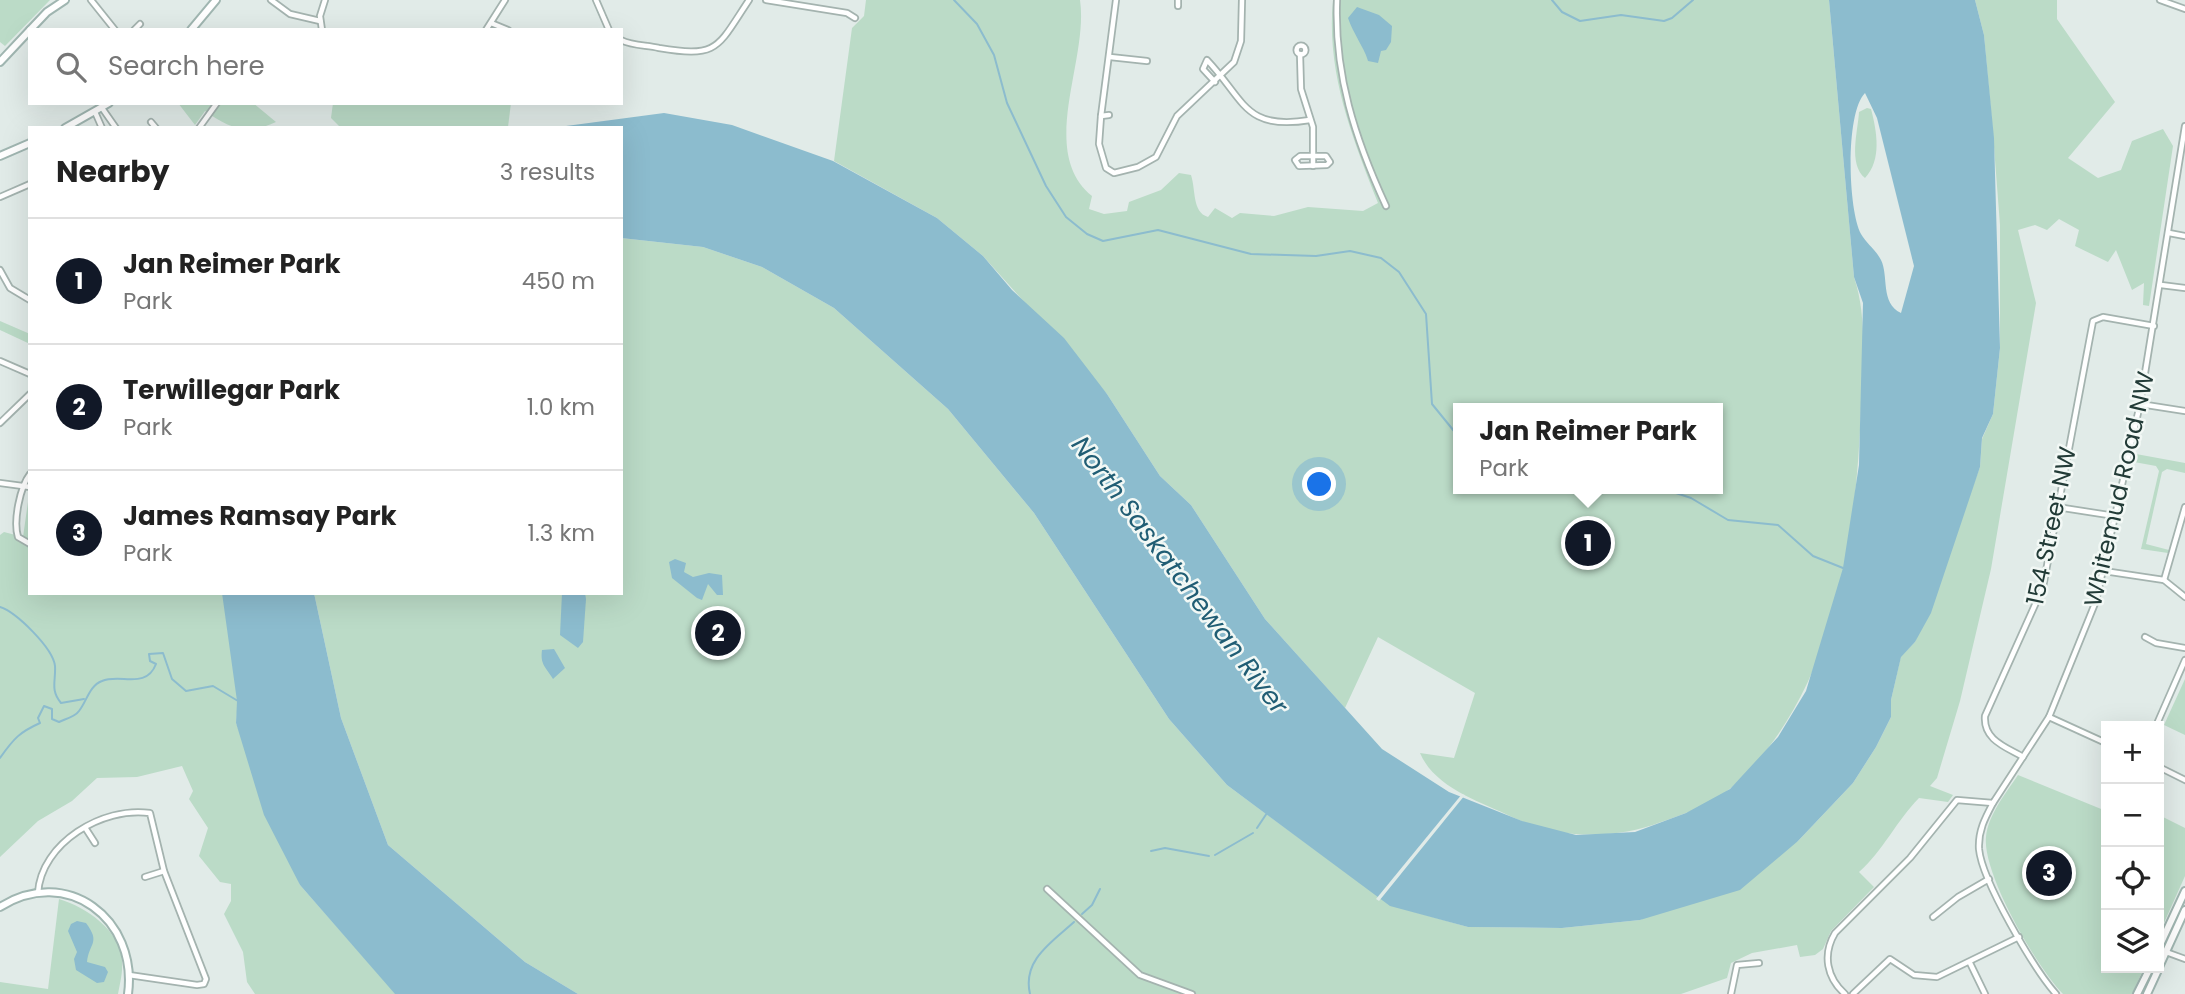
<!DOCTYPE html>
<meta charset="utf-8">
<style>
body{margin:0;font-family:Poppins,sans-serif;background:#f6f6f6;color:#222}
.controls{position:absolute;right:21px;bottom:21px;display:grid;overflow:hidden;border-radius:0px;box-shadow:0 7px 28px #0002}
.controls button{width:63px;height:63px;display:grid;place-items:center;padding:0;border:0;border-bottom:2px solid #e0e0e0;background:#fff;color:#222;font:35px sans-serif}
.you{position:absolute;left:1320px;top:485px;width:24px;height:24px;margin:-18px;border:5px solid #fff;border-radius:50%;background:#1a73e8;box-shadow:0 0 0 10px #1a73e833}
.badge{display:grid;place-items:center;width:46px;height:46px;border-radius:50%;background:#111827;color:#fff;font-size:23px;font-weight:700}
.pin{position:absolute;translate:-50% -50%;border:4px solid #fff;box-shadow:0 2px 7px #0006}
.popup{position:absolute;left:1453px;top:403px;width:270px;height:91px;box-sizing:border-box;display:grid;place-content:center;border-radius:0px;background:#fff;filter:drop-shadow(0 2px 5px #0005);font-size:23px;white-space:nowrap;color:#767676}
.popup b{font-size:26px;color:#222}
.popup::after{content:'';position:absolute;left:50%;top:100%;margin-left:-14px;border:14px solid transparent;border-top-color:#fff}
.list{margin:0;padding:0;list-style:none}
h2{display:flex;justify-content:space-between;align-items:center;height:91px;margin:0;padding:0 28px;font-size:30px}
h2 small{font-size:23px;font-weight:400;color:#767676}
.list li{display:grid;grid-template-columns:46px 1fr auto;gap:21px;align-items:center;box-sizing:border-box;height:126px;padding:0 28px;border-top:2px solid #e0e0e0}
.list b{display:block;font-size:26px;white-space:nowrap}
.list p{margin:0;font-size:23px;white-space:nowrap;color:#767676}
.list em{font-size:23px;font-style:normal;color:#767676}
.icon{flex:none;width:38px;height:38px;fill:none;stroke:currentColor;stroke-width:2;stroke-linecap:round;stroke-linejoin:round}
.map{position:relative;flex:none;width:2185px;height:994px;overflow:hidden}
.search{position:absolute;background:#fff;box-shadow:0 7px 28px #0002;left:28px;top:28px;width:595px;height:77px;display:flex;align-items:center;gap:18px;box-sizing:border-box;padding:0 24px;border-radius:0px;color:#767676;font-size:26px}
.panel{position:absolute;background:#fff;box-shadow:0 7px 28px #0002;left:28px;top:126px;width:595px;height:469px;border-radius:0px}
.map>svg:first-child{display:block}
</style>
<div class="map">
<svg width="2185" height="994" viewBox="0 0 2185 994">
<rect width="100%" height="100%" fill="#e1ebe8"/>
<g fill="#bbdbc7" fill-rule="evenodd">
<path d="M0 0H50L5 46 0 42Z"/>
<path d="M866 0H1080C1089 61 1037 151 1092 196L1089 209 1104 214 1127 211 1129 202 1161 190 1179 173 1191 175C1196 190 1192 212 1208 217L1215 208 1232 218 1240 213 1274 216 1308 207 1363 211 1378 203C1352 137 1326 72 1333 0H1829L1854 277C1868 319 1862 364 1861 408 1856 541 1835 694 1732 787 1713 804 1684 814 1661 822 1614 840 1558 839 1512 817 1479 801 1435 788 1420 753L1454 758 1475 693 1378 637 1345 708 1265 619 1191 505 1160 476 1107 394 983 256 937 218 834 161 852 28 864 16ZM1458 408H1718V489H1458Z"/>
<path d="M1975 0H2057V19L2115 102 2068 158 2098 178 2121 170 2132 141 2163 129 2173 146 2149 306 2143 305 2144 283 2132 290 2116 250 2108 262 2075 246 2079 230 2059 219 2047 230 2035 225 2018 230 2036 303 1991 569 1960 701 1937 778 1930 786 1953 795 1948 802 1919 798C1897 820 1883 851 1859 872L1874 887 1831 931 1823 949 1815 955 1800 957 1797 945 1752 953 1731 963 1727 978 1681 994H578L525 962 388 845 341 718 314 593H621V238L703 247 762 267 834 308 948 409 1034 513 1169 719 1227 785 1390 905 1468 927 1562 928 1640 920 1798 841 1853 783 1876 747 1891 717V700L1901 656 1915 642 1980 467 1982 439 1993 414 2000 348V225L1993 134 1984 35Z"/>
<path d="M178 103H253L276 122C247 136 229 128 205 111L195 125Z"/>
<path d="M333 103H511L508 127 341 128 331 118Z"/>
<path d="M1867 108 1871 109C1877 132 1882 160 1865 178 1848 164 1858 131 1859 112Z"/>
<path d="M0 321 30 334V344L0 330Z"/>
<path d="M2136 454 2185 463V473L2167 469 2162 472 2146 544 2169 550 2168 553 2141 549 2159 471 2156 466 2134 462Z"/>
<path d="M30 488V593H223L238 701 236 723 300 885 396 994H255L247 982 243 952 224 914 231 901V884L220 882 199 856 208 828 189 799 193 791 182 766 137 777 97 778 72 801 38 821 0 857V535L4 532 23 537Z"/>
<path d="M2185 679V735L2164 725Z"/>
<path d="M2018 775 2106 811V968H2144L2132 994H2063C2037 968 1982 873 1986 837 1988 815 2006 793 2018 775Z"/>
<path d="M2159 815 2185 828V876L2159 934Z"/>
<path d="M59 899C86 907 120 930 122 961 123 972 120 983 118 994H0V982L48 989Z"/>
</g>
<g fill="#8cbcce" fill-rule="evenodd">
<path d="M1829 0H1975L1984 35 1994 138 2000 348 1993 414 1982 438 1980 467 1931 613 1915 642 1901 657 1891 700V717L1876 747 1853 783 1798 841 1740 890 1640 920 1562 928 1468 927 1390 906 1227 785 1169 719 1034 513 948 409 834 308 762 267 703 247 621 238V128H551L664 113 732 125 833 161 937 218 983 256 1012 290 1064 338 1107 394 1160 476 1191 505 1265 619 1382 749 1449 792 1522 821 1576 835 1635 832 1686 813 1730 789 1778 737 1806 691 1843 568 1859 465 1863 303 1854 277ZM1865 93 1877 118 1914 266 1901 313C1880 303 1889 276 1881 260 1876 250 1866 243 1861 234 1848 210 1845 113 1865 93Z"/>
<path d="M1357 7 1379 15 1392 26 1391 42 1386 50 1381 51 1378 63 1368 61C1366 51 1353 33 1348 18Z"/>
<path d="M675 559 686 563 684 572 693 577 709 573 722 575 723 595H717L708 584 702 600 697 598 672 578 669 562Z"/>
<path d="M222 593H314L341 718 388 845 525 962 578 994H395L300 885 264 815 236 723 237 701Z"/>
<path d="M562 593H585L586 599 583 642 578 648 560 635Z"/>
<path d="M554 649 565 668 553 679C546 667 540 665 542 650Z"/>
<path d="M77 921 86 923C101 943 89 943 87 962L105 967 108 972 104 982 97 983 76 970 74 959 77 952 68 931 71 924Z"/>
</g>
<path fill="#e1ebe8" d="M1462 794 1465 795 1379 901 1376 899Z"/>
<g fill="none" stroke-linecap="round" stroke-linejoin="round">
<g stroke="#8cbcce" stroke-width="2">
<path d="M954 0 977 24 994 55 1007 103 1046 186 1066 217 1087 234 1103 241 1158 230 1251 254 1316 256 1350 251 1381 258 1399 272 1426 314 1432 404 1458 436"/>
<path d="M1552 0 1562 12 1580 21 1621 15 1664 21 1672 18 1693 0"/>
<path d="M1596 489 1627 493 1673 492 1691 498 1728 520 1778 525 1813 556 1843 568"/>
<path d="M0 607C16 612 53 648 55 666 56 681 50 690 61 703L84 699"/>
<path d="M0 758C14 738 20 732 40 723L38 718 44 706 52 709V719L59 722C65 719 75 717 79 711 87 701 89 686 102 681 120 673 146 690 156 664L150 661 149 654 163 653 172 679 186 691 213 686 238 701"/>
<path d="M1257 828 1267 813"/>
<path d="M1151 851 1165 848 1209 856"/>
<path d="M1215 855 1253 833"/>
<path d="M1082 914 1092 905 1100 889"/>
<path d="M1030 994C1022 960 1052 942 1074 922"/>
</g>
<defs>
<g id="street">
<path d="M91 0 115 30"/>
<path d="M271 0 290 14 320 21"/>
<path d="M596 0 609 30"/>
<path d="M766 0 847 13 855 18"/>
<path d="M1116 0 1101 116 1099 144 1106 168 1114 173 1138 167 1156 157 1177 116 1234 62 1241 41 1242 0"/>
<path d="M1337 0C1334 74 1355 139 1386 206"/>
<path d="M2160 0 2185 9"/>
<path d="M1178 6V0"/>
<path d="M491 23 508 30"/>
<path d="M134 30 140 24"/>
<path d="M322 30 320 16 325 0"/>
<path d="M486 30 505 0"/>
<path d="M621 40C633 46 646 45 659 48 719 58 717 48 749 0"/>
<circle cx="1301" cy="50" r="4.5"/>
<path d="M1300 54 1301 89 1313 127V166"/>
<path d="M1110 57 1147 61"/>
<path d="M1215 82 1203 69 1207 60C1245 100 1244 131 1310 120"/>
<path d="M102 108 116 128"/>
<path d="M95 112 102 128"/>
<path d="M1101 116 1109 115"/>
<path d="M151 122 156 128"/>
<path d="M199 128 217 103"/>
<path d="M1300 156H1326L1330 162 1327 165 1299 166 1295 160Z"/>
<path d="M0 197 30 184"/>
<path d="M2169 233 2185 236"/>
<path d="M0 270 10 288 30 300"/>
<path d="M2161 285 2185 288"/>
<path d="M0 361 30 374"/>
<path d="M2140 404 2185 411"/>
<path d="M0 423 30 394"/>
<path d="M30 474C20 487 13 521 18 537L30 544"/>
<path d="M0 483 30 487"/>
<path d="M2057 507 2115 516"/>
<path d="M2104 571 2164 580 2185 597"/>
<path d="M2164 580 2185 507"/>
<path d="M2145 637 2156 643 2185 648"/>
<path d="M2049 717 2106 743"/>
<path d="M2156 726 2185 660"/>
<path d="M2023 757C2006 747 1983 740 1985 716L2043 587 2093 321 2103 317 2154 326"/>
<path d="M2159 767 2185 780"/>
<path d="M1993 803C1985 818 1978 831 1979 849 1982 881 2034 969 2056 994"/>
<path d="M86 829 95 843"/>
<path d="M145 877 164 871"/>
<path d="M1047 889 1140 975 1192 994"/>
<path d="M38 893C41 843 103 806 150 813L164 871 206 979 204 984 197 985 129 975"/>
<path d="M1933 917 1958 897 1989 879"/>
<path d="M2166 952 2185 959"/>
<path d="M1970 963 1985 994"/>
<path d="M1731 994 1737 965 1759 963"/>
<path d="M1845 994C1827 978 1822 955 1835 933L1910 858 1957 800 1993 803 2049 717 2096 601 2140 404 2185 126"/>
<path d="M1853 994 1890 959 1914 975 1937 977 2019 937"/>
</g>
<g id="secondary">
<path d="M30 30 47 12 65 0"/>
<path d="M191 30 216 0"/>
<path d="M0 62 30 30"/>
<path d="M65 128 109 103"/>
<path d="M0 156 30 143"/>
<path d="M0 907C67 865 138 919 128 994"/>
<path d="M2159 947 2185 891"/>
<path d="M2159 967 2185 910"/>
<path d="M2137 994 2150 968"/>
<path d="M2147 994 2159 968"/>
</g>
</defs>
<use href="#street" stroke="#a4b3af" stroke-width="8"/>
<use href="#secondary" stroke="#a0b6b1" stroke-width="10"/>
<use href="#street" stroke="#fff" stroke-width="4.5"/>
<use href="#secondary" stroke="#fff" stroke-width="6"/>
</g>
<g text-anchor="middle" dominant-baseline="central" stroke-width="5" stroke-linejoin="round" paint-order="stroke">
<g font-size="24" fill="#223b37" stroke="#f2f8f5">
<text transform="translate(2119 489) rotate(-77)">Whitemud Road NW</text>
<text transform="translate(2051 526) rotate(-78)">154 Street NW</text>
</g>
<g font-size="26" font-style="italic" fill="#205d74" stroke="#f2f8f5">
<text transform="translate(1180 575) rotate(53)">North Saskatchewan River</text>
</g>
</g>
</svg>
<div class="controls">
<button>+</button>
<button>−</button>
<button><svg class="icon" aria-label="locate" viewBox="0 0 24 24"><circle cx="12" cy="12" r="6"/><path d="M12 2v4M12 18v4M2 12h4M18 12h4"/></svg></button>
<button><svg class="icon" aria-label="layers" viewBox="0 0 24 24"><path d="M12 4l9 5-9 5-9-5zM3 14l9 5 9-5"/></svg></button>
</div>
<div class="you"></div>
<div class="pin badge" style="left:1588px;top:543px">1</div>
<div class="popup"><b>Jan Reimer Park</b>Park</div>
<div class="pin badge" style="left:718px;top:633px">2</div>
<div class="pin badge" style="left:2049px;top:873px">3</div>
<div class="search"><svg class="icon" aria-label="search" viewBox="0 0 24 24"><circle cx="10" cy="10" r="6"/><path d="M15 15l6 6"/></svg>Search here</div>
<section class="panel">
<h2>Nearby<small>3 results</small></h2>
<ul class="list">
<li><span class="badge">1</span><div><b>Jan Reimer Park</b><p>Park</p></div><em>450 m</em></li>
<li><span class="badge">2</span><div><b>Terwillegar Park</b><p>Park</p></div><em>1.0 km</em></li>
<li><span class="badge">3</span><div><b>James Ramsay Park</b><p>Park</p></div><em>1.3 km</em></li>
</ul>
</section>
</div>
